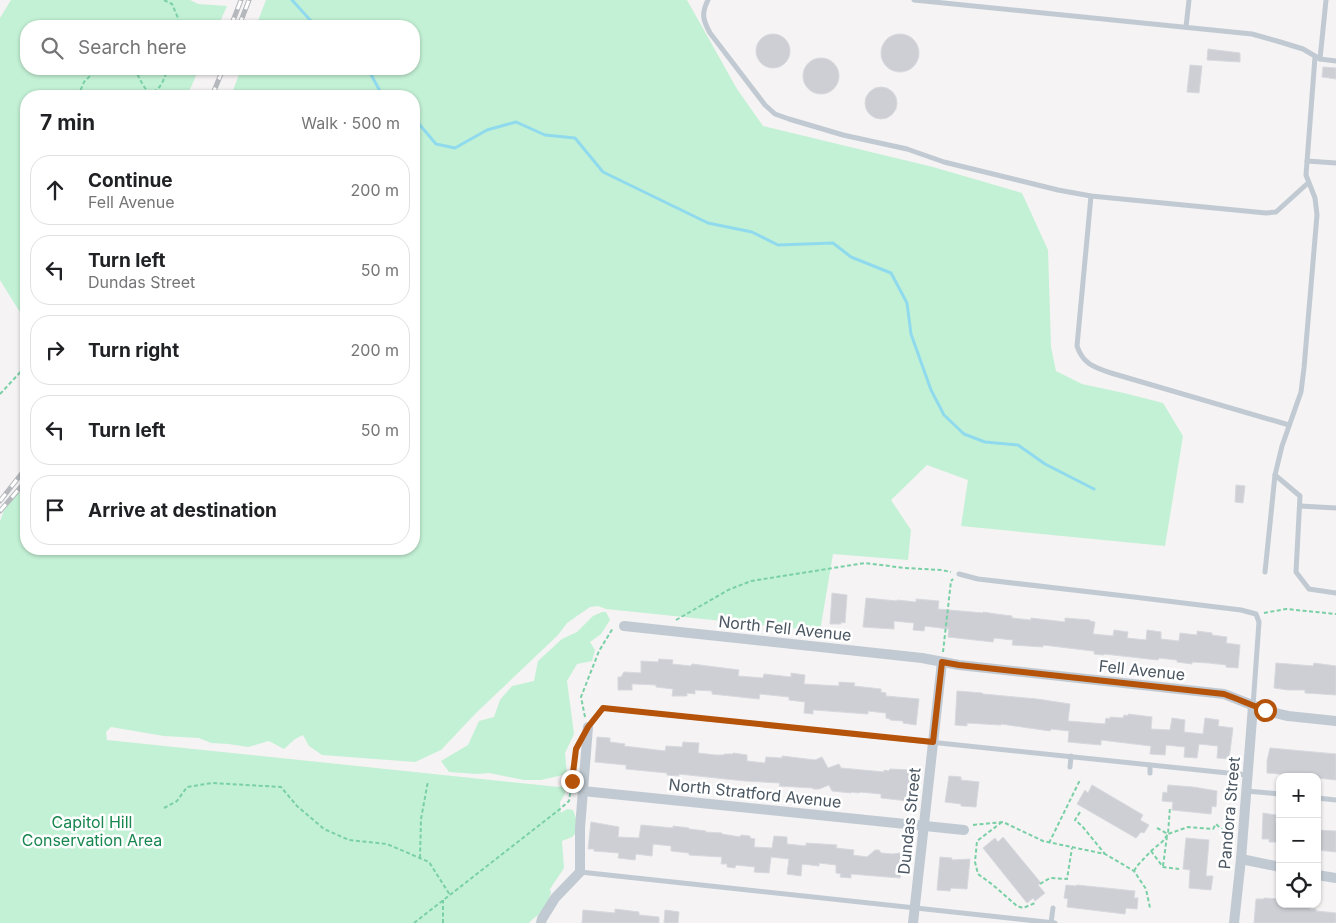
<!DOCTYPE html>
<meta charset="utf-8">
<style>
body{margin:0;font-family:Inter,sans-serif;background:#f6f6f6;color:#202124}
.controls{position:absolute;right:15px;bottom:15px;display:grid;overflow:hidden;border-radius:10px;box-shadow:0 1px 4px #0004}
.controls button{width:45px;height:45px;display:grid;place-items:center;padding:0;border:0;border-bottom:1px solid #e0e0e0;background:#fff;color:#202124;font:25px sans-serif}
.stop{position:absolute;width:15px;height:15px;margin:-11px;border:4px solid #b45309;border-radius:50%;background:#fff}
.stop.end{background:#b45309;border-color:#fff;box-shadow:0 1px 5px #0008}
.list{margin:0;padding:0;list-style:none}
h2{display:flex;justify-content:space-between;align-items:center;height:65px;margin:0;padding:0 20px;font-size:21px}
h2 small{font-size:16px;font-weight:400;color:#757577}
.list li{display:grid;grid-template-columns:32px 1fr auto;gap:15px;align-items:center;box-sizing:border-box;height:70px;margin:0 10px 10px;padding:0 10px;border:1px solid #e0e0e0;border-radius:20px}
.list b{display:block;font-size:19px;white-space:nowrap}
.list p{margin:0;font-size:16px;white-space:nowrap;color:#757577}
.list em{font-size:16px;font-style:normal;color:#757577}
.icon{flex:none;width:28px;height:28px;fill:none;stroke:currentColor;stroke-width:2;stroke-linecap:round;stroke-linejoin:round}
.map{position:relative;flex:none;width:1336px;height:923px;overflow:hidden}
.search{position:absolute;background:#fff;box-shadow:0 1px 4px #0004;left:20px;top:20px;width:400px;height:55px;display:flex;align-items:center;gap:12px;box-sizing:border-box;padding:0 18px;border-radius:20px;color:#757577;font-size:19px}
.panel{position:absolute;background:#fff;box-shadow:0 1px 4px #0004;left:20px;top:90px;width:400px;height:465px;border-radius:20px}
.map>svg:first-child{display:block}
</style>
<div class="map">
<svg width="1336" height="923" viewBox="0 0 1336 923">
<rect width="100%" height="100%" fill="#f5f3f3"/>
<g fill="#c3f1d5">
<path d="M11 0H190L198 4 227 6 218 26H26V69H199L187 96H26V322L0 280V18Z"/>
<path d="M266 0H687L737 89 763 126 933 167 1022 193 1048 250 1051 347 1056 371 1082 384 1124 393 1163 403 1183 436 1165 546 961 526 968 480 927 465 891 500 911 530 908 560 833 554 820 631 606 609 598 606 590 607 567 623 558 635 477 712 441 750 415 762 322 755 309 746 303 735 295 739 284 749 269 741 248 747 229 744 211 743 199 738 164 736 111 727 106 732 107 740 559 787 566 785 565 794 560 802 561 813 567 809 573 810 577 821 578 831 572 837 562 841 564 868 550 889 551 893C548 899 548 905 545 909 541 915 533 917 529 923H0V521L4 510 14 495 26 491V549H414V96H231L241 69H414V26H256Z"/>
<path d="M602 612H606L610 620 601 634 590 642 595 650 592 661 577 664 567 681 574 734 565 753 567 774 541 780H524L489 773 477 774 449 772 441 761 468 745 479 721 494 717 500 700 512 686 534 681 538 661 562 639 577 632 593 616Z"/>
</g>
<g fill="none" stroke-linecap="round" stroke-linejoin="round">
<g stroke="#90daee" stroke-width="3">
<path d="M292 0 311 21 321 26"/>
<path d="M368 69 381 93 384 96"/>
<path d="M414 118 436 144 455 148 487 130 516 122 545 135 575 138 603 172 708 223 752 232 778 245 833 243 851 257 891 273 907 303 911 334 931 390 944 415 964 434 985 442 1018 445 1045 464 1094 489"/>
</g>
</g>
<g fill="#cdcfd5" stroke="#d7d9de">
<circle cx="900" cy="53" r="19"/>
<circle cx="773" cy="51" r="17"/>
<path d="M1208 49 1240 53V62L1207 60Z"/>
<circle cx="821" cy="76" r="18"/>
<path d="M1190 65 1202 66 1199 93 1187 92Z"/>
<path d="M1323 67 1336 68V79L1322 77Z"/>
<circle cx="881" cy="103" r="16"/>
<path d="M1236 485 1245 486 1243 503 1235 502Z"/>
<path d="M832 593 847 595 845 623 841 622V624H830Z"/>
<path d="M866 598 897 601V600L916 602V599L939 601 938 609 983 613V612L996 614 1012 616V618L1031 620V618L1065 622V618L1090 620V621L1095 622 1093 634 1113 636 1114 630 1128 632 1127 638 1146 640 1147 630 1161 632V639L1179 641 1180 633 1197 635V631L1212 633V635L1227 637 1226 643 1240 645 1238 668 1226 667V665L1209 663 1192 662V664L1177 662V660L1159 658 1158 660 1104 654V655L1094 654V651H1093L1043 645V647L1012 645 1013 640 994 638 993 642 948 637 949 629 925 626 924 631 913 630 914 623 894 621V629L863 627Z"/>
<path d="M659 659 673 660 672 664 691 666 692 664 739 670 738 676 763 678 764 674 791 677V673L805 675 804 684 839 686V682L855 683 854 686 881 689V692L886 693V696L919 699 916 725 903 723V721L890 720V719L886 718V713L868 711V714L814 710H813V714L804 713 805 702 789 700V697L760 694 759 699 712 694V691L695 690V694L687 693V696H672L673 689 656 687V685L635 684H632V690H618V677H621L624 672 641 673V661L658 662Z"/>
<path d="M1276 663 1313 666 1314 663 1336 666V695L1305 693V690H1288L1274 688Z"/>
<path d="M957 691 982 693 983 694 1037 699 1070 704 1068 721 1105 724 1106 718 1110 719V717L1123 718 1124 715 1128 716V714L1152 717 1151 729 1170 730 1172 718 1185 720 1184 732 1203 734 1205 718 1219 720 1218 726 1233 728 1229 759 1217 758 1218 746 1199 744 1197 758 1184 757 1185 747 1166 745 1165 755 1150 754 1151 746 1101 740V745L1068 742 1069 731 1051 729 1050 731 1001 724V725L967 723V726L955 725Z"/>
<path d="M597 737 610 738V742L625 744 624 746 665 751 666 746 682 747 683 742 699 743 698 753 716 755H723L725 754H733V753L747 755V761L765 763 766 757 782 758V756L815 760 822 757 828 768 839 764 841 768 884 772V770L889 771 890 769 911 770 908 801 881 798V794L860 792 859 793 851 792V793L832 791 829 785 819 789H813V788L779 786 780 783 745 781 679 774V776L667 775V773L626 769V765L595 762Z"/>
<path d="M1270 748 1336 754V780L1317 778V777L1267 773V761Z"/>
<path d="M949 776 961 777V780L979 782 976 807 961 806V804L945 802Z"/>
<path d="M1092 785 1143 815 1140 820 1149 825 1144 833 1141 832 1136 838 1077 804 1085 790 1088 793Z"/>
<path d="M1168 785 1193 787 1217 791 1216 807 1212 806 1211 814 1172 810 1173 802 1162 801 1163 792 1167 793Z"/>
<path d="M1263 813 1276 815 1275 821 1280 822V842H1269V839H1262Z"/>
<path d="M591 822 619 827 618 837 639 838 641 825 673 828V826L689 828V829L706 831 705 832 722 833V834L740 837 741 835 750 836V838L755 839 754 847 772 848 774 836 787 837V844L806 846V843L837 845 836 848 854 850 853 855 867 857 875 850H879L881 853 893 854 900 853 903 857 900 878 851 874V878L840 877 841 874 836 873V865L819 863V866L802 864 801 876 787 874 789 859 771 857 769 873 754 872 755 867 736 865 735 868 727 867V864H721L722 857 689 855V853L671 851V846L653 844 652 856 636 854 635 860 618 858 619 853 594 851V849H588Z"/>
<path d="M1317 830 1336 831V852L1317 850Z"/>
<path d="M1003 837 1041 883 1038 885 1045 893 1035 901 1033 898 1027 903 983 848 995 838 998 842Z"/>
<path d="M1186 838 1209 840 1206 876H1213L1211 890 1189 888 1190 870 1183 869Z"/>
<path d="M940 857 952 858V860L970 859 967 889 951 888 950 891 937 890Z"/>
<path d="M1066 885 1076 886 1077 885 1135 891 1134 898H1138L1137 909 1126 908 1125 914 1067 907 1068 899 1064 898Z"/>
<path d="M1264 898 1280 899V904H1283V905L1310 908V909H1316V911L1336 913V923H1254L1256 899H1264Z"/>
<path d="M615 909 639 912V915L659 917V923H582L583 910 615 913Z"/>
<path d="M665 910 679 912 678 923H664Z"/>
</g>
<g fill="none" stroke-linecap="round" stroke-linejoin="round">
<g stroke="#7ad0a6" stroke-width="2" stroke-dasharray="4 2.5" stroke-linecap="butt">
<path d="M164 0 172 4 178 18 179 26"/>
<path d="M134 69C140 77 142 87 150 93 161 91 164 78 168 69"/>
<path d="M78 96 84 82 97 69"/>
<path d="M0 394 26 366"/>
<path d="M1264 613 1286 609 1336 614"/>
<path d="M676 620 728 590 751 581 865 563 905 568 941 570 951 572"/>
<path d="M943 652 951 581 953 579"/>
<path d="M585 717 581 697 599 651 613 628"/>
<path d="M164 808 177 801 187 787 212 783 281 787 297 806 324 829 349 840 387 844 429 862 450 895"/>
<path d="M1080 812 1075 820 1082 826 1105 854"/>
<path d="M1002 822 977 841 975 862 978 874 993 885 1017 906 1023 908 1035 903"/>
<path d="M973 825 1003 822 1043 841 1105 854 1134 871 1146 889 1150 908"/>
<path d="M1157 828 1168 834 1188 827 1213 829 1216 824 1232 839"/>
<path d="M1049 843 1080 780"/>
<path d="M1151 851 1163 867 1179 869"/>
<path d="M420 858 421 819 428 781"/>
<path d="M1163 866 1167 836"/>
<path d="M1134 871 1137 866 1151 851 1163 841 1168 834 1170 807"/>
<path d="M1040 884 1050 878 1067 879 1072 848"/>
<path d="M414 923 560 809 569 801 572 781"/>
<path d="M443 923V900"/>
</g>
<g stroke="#c1cad2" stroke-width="5">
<path d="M708 0C701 14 703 20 710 33L765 105 775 114 789 119 843 135 907 149 944 162 1058 190 1091 196 1266 213 1276 212 1308 183"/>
<path d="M914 0 1252 34 1277 41 1303 49 1320 59 1336 61"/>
<path d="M1186 27 1189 0"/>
<path d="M1320 59 1326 0"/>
<path d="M1307 161 1336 163"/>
<path d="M1091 196 1077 346C1083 364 1094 367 1111 373L1289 425"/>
<path d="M1275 475 1300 496 1296 572 1309 589 1336 593"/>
<path d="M1300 506 1336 508"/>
<path d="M1265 572 1275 475 1282 446 1301 392 1304 368 1317 215 1315 198 1306 175 1315 57"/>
<path d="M959 574 978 579 1134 597 1241 610 1256 614 1259 622 1253 706"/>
<path d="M588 727 603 708 1247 775"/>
<path d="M1070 767 1071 756"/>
<path d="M1150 773V765"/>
<path d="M1246 791 1280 794"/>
<path d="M1317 798 1336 800"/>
<path d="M580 872 1055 923"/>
<path d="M1051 923 1053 908"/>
</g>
<g stroke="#c1cad2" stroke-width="10">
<path d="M624 626 922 658 959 665 1224 694 1270 712 1288 716 1336 721"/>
<path d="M583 791 964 830"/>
<path d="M1241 859 1280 867"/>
<path d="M1317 875 1336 878"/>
<path d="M541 923 542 919 555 898 580 872V828L588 727"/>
<path d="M913 923 942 662"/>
<path d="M1234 923 1241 859 1253 706"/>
</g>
<defs>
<g id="rail">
<path d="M231 26 241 0"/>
<path d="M239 26 249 0"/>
<path d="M212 96 223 69"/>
<path d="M0 501 26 468"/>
<path d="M0 511 26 481"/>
</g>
</defs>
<use href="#rail" stroke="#b5b8bd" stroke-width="5"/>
<use href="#rail" stroke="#fff" stroke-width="3" stroke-dasharray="9" stroke-linecap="butt"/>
</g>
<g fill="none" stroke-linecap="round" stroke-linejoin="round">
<path stroke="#b45309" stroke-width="6" d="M572 781 576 749 588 727 603 708 933 742 942 662 959 665 1224 694C1238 699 1251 705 1265 710"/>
</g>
<g text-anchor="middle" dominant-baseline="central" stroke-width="5" stroke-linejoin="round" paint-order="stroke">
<g font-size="16" fill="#4a5661" stroke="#fff">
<text transform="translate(785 628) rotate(6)">North Fell Avenue</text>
<text transform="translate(1142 670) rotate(6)">Fell Avenue</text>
<text transform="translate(755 793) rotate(6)">North Stratford Avenue</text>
<text transform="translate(1229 813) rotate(-85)">Pandora Street</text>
<text transform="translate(909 821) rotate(-84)">Dundas Street</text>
</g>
<g font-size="16" fill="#17864f" stroke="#fff">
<text x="92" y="822">Capitol Hill<tspan x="92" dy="18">Conservation Area</tspan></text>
</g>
</g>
</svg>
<div class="controls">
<button>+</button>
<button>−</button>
<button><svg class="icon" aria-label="locate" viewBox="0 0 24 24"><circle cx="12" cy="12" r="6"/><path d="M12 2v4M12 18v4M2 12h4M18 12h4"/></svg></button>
</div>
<div class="stop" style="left:1265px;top:710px"></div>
<div class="stop end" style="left:572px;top:781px"></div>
<div class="search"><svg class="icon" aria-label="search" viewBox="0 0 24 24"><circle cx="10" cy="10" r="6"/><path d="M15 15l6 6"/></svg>Search here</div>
<section class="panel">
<h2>7 min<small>Walk · 500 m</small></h2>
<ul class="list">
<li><svg class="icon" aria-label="ahead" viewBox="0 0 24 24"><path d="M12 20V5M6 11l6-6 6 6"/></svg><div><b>Continue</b><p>Fell Avenue</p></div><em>200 m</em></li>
<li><svg class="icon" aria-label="left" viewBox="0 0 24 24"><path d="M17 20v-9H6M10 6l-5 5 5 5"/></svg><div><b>Turn left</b><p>Dundas Street</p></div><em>50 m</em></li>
<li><svg class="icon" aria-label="right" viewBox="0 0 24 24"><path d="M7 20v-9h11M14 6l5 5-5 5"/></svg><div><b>Turn right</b></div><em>200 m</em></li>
<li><svg class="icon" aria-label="left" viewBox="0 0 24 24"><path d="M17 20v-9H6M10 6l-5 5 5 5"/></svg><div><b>Turn left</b></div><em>50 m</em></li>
<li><svg class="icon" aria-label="arrive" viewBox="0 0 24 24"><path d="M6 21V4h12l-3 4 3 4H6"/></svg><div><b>Arrive at destination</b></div></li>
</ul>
</section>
</div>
